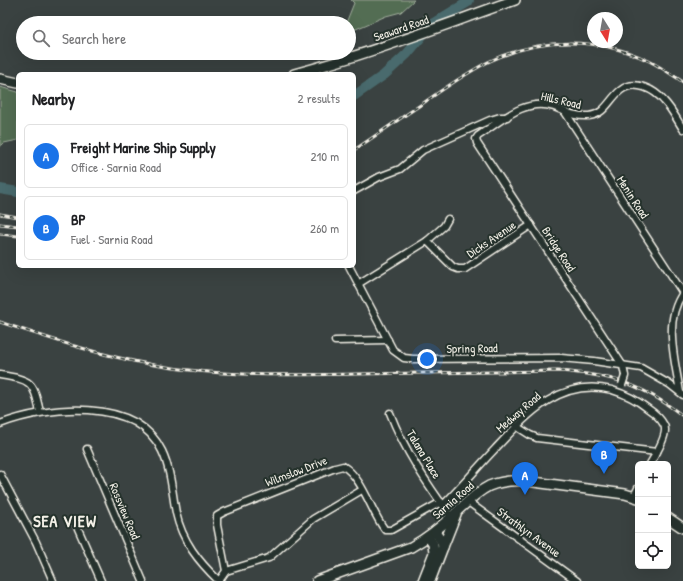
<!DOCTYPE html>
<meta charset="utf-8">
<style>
body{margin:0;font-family:"Patrick Hand",sans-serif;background:#f6f6f6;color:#202124}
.controls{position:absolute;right:12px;bottom:12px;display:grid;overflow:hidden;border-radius:6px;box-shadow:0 4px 16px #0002}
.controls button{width:36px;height:36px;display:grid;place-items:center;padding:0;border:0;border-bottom:1px solid #e0e0e0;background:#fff;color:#202124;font:20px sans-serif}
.compass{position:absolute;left:587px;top:12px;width:36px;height:36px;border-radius:50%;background:#fff;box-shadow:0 4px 16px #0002;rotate:169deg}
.you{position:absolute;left:427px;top:359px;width:14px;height:14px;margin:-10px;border:3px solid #fff;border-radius:50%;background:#1a73e8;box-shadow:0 0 0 6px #1a73e833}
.badge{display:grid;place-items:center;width:26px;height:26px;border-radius:50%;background:#1a73e8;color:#fff;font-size:13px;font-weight:700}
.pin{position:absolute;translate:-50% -33px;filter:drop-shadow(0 1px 2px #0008)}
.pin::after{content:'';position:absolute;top:21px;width:14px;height:12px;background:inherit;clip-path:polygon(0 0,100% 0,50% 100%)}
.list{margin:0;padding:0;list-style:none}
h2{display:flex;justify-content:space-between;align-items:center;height:52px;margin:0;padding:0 16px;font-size:17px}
h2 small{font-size:13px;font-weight:400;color:#757577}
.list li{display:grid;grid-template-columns:26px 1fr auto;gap:12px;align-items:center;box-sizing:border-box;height:64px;margin:0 8px 8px;padding:0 8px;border:1px solid #e0e0e0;border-radius:6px}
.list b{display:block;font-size:15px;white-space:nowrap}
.list p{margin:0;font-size:13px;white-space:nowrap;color:#757577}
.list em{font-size:13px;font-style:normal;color:#757577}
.icon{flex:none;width:22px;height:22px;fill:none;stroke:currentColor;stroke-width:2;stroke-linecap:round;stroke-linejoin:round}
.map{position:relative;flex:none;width:683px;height:581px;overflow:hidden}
.search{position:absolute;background:#fff;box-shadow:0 4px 16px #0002;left:16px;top:16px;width:340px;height:44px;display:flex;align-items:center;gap:10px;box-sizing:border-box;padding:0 14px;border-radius:22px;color:#757577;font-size:15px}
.panel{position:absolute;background:#fff;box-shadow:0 4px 16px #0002;left:16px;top:72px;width:340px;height:196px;border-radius:6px}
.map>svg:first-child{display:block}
</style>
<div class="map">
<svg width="683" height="581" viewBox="0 0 683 581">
<rect width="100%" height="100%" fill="#3a4241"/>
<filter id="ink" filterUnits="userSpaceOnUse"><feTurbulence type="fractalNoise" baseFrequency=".025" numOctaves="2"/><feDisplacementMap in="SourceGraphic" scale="8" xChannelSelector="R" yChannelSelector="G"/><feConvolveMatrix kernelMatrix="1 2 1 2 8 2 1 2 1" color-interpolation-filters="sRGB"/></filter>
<g filter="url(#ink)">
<g fill="#526d53" stroke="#a3af9e">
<path d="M351 0H414L401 12 386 16 349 32V23H346L354 3Z"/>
<path d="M0 87 18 92V140L4 143 0 147Z"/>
</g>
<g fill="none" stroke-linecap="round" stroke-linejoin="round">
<path stroke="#8da19e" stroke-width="1.5" d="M424 16 432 24"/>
<g stroke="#486b6d" stroke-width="10">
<path d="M354 96 384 75 407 54 432 24 468 2 469 0"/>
<path d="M0 189 18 192"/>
</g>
<defs>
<g id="street">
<path d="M565 112 683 293"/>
<path d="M354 191 379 177 400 169 423 150 490 120 500 117H507"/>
<path d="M427 241 453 267 458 269H465L531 225"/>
<path d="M349 266 393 350 404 358 413 359 561 358 594 361 641 368 669 384 683 395"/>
<path d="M358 284 427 241 444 226 448 219"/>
<path d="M335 341 388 340"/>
<path d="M0 375C32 380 33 381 40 412"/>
<path d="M625 376 623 366 477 143 476 139 478 136C501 121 525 97 554 107 567 112 574 117 589 116 606 114 609 99 621 90 635 79 655 90 664 101 672 109 677 120 683 129"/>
<path d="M680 392C675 360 663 321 683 293"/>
<path d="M390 413C404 450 428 485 451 517"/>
<path d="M0 424C47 406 136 396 162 451 171 470 172 492 176 513 182 541 199 562 219 581"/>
<path d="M516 426 530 435 537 438 657 452"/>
<path d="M87 449 143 581"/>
<path d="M0 474 36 542 53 581"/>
<path d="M634 496 638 488"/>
<path d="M467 501 577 581"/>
<path d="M443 505C461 487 477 468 495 449 527 415 560 377 612 390 625 394 637 400 647 408 653 412 661 419 664 425 669 434 655 455 650 464"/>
<path d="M76 524 101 581"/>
<path d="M226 571 217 525V516L224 512 335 468 343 466C363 478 371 512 385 530H391L441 502"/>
<path d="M219 581 226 571 269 558 313 519 362 490"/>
</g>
<g id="secondary">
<path d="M294 74C369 54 441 26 515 0"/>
<path d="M0 79 18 83"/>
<path d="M668 518 683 528"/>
<path d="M443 547 456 514"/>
<path d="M317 581 411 547C427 538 440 528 453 515 464 505 475 493 489 486 501 481 513 480 526 481L625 494 638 498"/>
<path d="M423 581 434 553 433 544 428 537"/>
<path d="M430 581 443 547 442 542 435 532"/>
</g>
</defs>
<use href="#street" stroke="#f4f1e8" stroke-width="9"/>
<use href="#secondary" stroke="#f4f1e8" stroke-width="12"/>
<use href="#street" stroke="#26332d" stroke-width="6"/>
<use href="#secondary" stroke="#26332d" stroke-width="9"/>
<defs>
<g id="rail">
<path d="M354 150C377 135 399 119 422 104 443 89 465 74 488 62 540 37 598 37 649 61 661 67 672 75 683 82"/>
<path d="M0 214 18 217"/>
<path d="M0 224 18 226"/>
<path d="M0 234 18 236"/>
<path d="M0 322C51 339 101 356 154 365 221 377 289 375 356 374 423 373 491 372 558 371 612 375 640 383 683 416"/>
</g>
</defs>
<use href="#rail" stroke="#f4f1e8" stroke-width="3"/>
<use href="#rail" stroke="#26332d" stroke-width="1.5" stroke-dasharray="4.5" stroke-linecap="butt"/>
<defs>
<path id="street-bridge" d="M622 385 625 376"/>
</defs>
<use href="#street-bridge" stroke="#f4f1e8" stroke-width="9" stroke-linecap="butt"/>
<use href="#street-bridge" stroke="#26332d" stroke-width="6"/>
</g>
</g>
<g text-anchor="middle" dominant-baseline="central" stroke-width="4" stroke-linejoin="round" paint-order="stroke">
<g font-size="12" fill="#f4f1e8" stroke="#26332d">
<text transform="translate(401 28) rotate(-19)">Seaward Road</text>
<text transform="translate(561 100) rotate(13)">Hills Road</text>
<text transform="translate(633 197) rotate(57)">Menin Road</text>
<text transform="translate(491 239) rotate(-34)">Dicks Avenue</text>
<text transform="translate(559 249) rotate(57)">Bridge Road</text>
<text transform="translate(472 348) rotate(-1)">Spring Road</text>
<text transform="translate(518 412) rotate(-41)">Medway Road</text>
<text transform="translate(424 454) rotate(59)">Talana Place</text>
<text transform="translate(296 471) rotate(-21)">Wilmslow Drive</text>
<text transform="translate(453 500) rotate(-41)">Sarnia Road</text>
<text transform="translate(125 511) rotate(67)">Rossview Road</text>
<text transform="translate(529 532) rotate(36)">Strathlyn Avenue</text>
</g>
<g font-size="16" font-weight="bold" letter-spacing="1" fill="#f4f1e8" stroke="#26332d">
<text x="65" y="521">SEA VIEW</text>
</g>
</g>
</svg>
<div class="controls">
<button>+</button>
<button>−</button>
<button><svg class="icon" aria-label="locate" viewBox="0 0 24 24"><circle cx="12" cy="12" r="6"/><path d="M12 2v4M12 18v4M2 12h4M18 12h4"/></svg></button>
</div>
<svg class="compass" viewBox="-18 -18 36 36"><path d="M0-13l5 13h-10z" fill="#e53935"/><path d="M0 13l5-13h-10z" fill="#757577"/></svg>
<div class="you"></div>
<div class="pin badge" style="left:525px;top:495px">A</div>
<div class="pin badge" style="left:604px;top:474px">B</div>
<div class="search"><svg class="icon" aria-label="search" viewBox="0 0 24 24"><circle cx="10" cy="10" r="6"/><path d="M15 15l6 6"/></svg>Search here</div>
<section class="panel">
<h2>Nearby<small>2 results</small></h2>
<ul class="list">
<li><span class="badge">A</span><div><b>Freight Marine Ship Supply</b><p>Office · Sarnia Road</p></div><em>210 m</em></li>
<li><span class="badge">B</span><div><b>BP</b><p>Fuel · Sarnia Road</p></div><em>260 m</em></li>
</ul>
</section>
</div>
